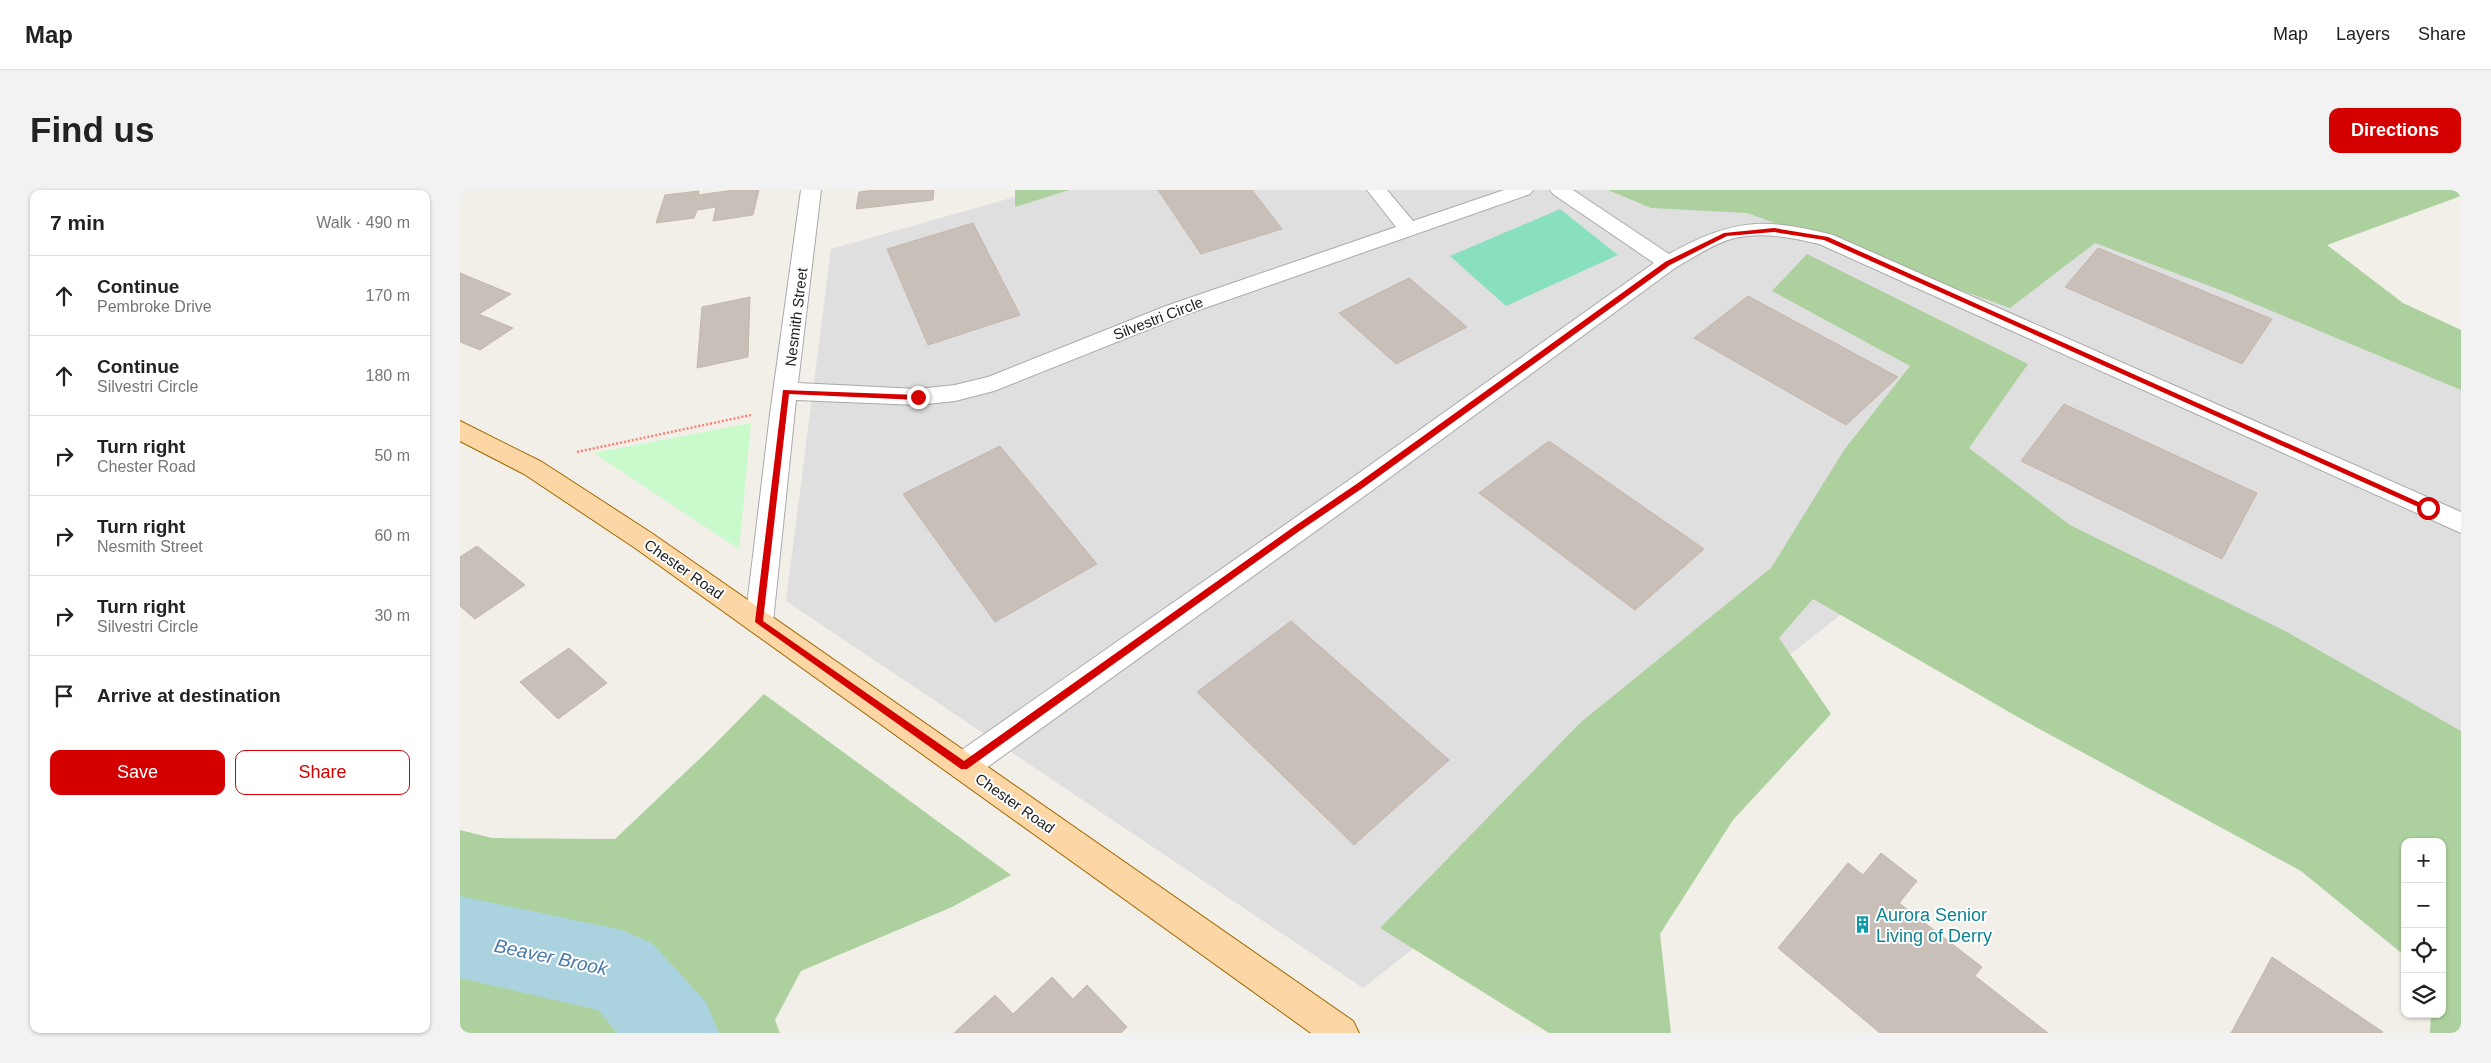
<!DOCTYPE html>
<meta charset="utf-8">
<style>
body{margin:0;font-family:Helvetica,sans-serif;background:#f2f2f2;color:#222}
.controls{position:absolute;right:15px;bottom:15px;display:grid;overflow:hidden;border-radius:10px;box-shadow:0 1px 4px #0004}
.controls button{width:45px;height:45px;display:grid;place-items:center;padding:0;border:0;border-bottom:1px solid #e0e0e0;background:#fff;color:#222;font:25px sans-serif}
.stop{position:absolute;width:15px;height:15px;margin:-11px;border:4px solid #d40000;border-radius:50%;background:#fff}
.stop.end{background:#d40000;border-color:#fff;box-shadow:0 1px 5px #0008}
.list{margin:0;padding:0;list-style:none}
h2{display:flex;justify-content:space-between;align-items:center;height:65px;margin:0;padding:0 20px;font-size:21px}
h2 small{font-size:16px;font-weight:400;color:#767676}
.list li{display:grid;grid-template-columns:32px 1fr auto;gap:15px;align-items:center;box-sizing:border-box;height:80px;padding:0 20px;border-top:1px solid #e0e0e0}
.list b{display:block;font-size:19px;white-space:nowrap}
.list p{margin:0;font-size:16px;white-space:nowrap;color:#767676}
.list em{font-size:16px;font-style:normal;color:#767676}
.actions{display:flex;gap:10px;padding:15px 20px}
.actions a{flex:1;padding:11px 0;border:1px solid #d40000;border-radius:10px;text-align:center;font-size:18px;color:#d40000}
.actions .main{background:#d40000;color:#fff}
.icon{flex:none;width:28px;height:28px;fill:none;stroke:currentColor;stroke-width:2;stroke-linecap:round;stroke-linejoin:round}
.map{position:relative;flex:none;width:2001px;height:843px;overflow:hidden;border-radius:10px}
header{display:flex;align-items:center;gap:30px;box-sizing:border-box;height:70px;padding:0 25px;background:#fff;border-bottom:1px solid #e0e0e0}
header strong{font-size:24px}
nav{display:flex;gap:28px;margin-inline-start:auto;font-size:18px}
.intro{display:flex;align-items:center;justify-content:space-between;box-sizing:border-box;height:120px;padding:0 30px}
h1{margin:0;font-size:35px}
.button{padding:12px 22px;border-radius:10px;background:#d40000;color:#fff;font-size:18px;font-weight:700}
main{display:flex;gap:30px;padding:0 30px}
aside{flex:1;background:#fff;border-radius:10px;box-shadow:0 1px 4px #0004}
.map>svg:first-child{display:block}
</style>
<header>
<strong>Map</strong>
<nav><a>Map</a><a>Layers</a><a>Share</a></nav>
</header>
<div class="intro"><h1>Find us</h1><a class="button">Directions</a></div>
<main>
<aside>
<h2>7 min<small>Walk · 490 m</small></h2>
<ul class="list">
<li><svg class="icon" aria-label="ahead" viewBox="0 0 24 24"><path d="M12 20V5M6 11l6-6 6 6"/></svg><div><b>Continue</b><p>Pembroke Drive</p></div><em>170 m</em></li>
<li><svg class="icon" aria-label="ahead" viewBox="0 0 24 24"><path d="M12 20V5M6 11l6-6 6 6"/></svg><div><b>Continue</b><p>Silvestri Circle</p></div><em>180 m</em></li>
<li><svg class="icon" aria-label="right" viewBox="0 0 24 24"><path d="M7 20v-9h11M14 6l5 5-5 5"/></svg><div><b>Turn right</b><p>Chester Road</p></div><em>50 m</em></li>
<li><svg class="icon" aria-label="right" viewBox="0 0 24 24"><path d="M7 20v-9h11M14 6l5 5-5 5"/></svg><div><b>Turn right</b><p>Nesmith Street</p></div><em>60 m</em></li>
<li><svg class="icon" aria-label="right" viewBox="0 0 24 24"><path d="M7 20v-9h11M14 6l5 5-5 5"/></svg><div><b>Turn right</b><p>Silvestri Circle</p></div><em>30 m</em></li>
<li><svg class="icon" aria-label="arrive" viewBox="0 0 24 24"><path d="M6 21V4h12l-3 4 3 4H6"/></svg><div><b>Arrive at destination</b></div></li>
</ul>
<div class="actions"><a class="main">Save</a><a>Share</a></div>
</aside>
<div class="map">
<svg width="2001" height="843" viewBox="0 0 2001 843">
<rect width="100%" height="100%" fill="#f2efe9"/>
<path fill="#e0dfdf" d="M579 0H1499L2001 189V585L1506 327 903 798 326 411 371 59Z"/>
<g fill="#add19e">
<path d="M555 0H609L555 17Z"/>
<path d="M1148 0H2001V6L1867 55 1943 113 2001 140V200L1771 104 1635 53 1550 118 1287 23 1191 18Z"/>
<path d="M1347 64 1568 174 1509 258 1610 335 1825 441 2001 541V843H1970L1971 824H1982V652H1945V766L1841 681 1563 530 1353 409 1319 448 1371 524 1273 630 1200 744 1211 843H1089L920 738 1121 532 1311 378 1384 260 1450 176 1312 101Z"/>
<path d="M304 504 551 685 492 717 341 781 315 830 320 843H0V640L32 648 155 649 252 557Z"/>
</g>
<path fill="#c8facc" d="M291 233 279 359 134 263Z"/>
<path fill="#88e0be" d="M1100 19 1158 65 1046 116 990 66Z"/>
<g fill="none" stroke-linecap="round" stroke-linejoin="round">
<path fill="#aad3df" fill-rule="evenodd" d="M0 706 162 740 192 753 246 812 259 843H157L138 820 0 788Z"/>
</g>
<g fill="#c7bfb8" stroke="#c4b6ab">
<path d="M274 0H299L293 25 253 31 256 17 237 20 234 28 196 33 205 5 239 1 238 5Z"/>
<path d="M415 0H474L473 10 396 19 399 2Z"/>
<path d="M698 0H792L822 39 741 64Z"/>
<path d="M513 33 560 125 468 155 427 59Z"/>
<path d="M1638 58 1812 129 1782 174 1605 97Z"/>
<path d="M0 83 51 104 19 124 53 138 20 160 0 152Z"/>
<path d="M949 88 1007 137 936 174 879 123Z"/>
<path d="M1288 106 1438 187 1386 235 1234 148Z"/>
<path d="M290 107 288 167 237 178 242 117Z"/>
<path d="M1604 214 1797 303 1762 369 1561 271Z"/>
<path d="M1089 251 1244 359 1175 420 1019 303Z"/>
<path d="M540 256 637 374 535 432 443 304Z"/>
<path d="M17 356 65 395 15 429 0 416V367Z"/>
<path d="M831 431 989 570 894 655 737 502Z"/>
<path d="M109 458 147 493 98 529 60 492Z"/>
<path d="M1421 663 1457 691 1439 713 1522 777 1515 786 1588 843H1420L1318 758 1388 673 1403 685Z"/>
<path d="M1812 767 1923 842 1922 843H1771Z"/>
<path d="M592 787 613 809 627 795 667 837 661 843H494L535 805 553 824Z"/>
</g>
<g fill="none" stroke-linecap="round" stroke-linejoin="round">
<defs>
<g id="minor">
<path d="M341 0H361L338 193 458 199 495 195 528 187 706 116 936 37 907 0H927L953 31 1044 0H1073L1070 4 722 126 534 201 495 211 458 215 336 210 313 432 309 440 299 443 289 440 285 432 310 224Z"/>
<path d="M1090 0H1113L1209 64C1273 29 1303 27 1373 45L2001 322V343L1359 54C1331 47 1299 41 1271 49 1251 55 1233 68 1215 78L910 302 515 586 504 590 493 586 489 576 493 566 892 288 1194 73 1093 4Z"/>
</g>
<path id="major" d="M0 231 82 272 193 344 893 831 899 843H851L175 358 64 284 0 251Z"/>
</defs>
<use href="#minor" stroke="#a9a9a9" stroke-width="2"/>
<use href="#major" stroke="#a06b00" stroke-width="2"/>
<path stroke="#fa8072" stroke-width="2.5" stroke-dasharray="2 2" stroke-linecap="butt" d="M117 262 291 225"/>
<use href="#minor" fill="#fff" fill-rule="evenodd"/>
<use href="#major" fill="#fcd6a4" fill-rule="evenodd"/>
</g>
<path fill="#d40000" d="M1314 38 1368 47 1972 318 1965 320 1364 50 1314 42 1267 46 1210 75 904 297 838 342 507 579H501L295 432 323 200 458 205 461 207 458 210 329 204 303 431 504 571 832 338 898 293 1205 72 1264 43Z"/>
<defs>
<symbol id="building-bare" viewBox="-9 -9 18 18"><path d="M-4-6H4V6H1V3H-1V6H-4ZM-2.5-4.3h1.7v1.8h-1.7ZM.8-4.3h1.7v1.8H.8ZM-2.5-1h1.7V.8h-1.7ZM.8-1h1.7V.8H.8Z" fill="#0f9aa8" stroke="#fff" stroke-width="2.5" paint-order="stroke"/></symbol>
</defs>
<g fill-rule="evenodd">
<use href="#building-bare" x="1390" y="722" width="25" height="25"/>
</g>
<g text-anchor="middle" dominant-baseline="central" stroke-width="4" stroke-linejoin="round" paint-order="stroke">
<g font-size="15" fill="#222" stroke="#fff">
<text transform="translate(336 127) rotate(-83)">Nesmith Street</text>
<text transform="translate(698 128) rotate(-21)">Silvestri Circle</text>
<text transform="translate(224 379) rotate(35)">Chester Road</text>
<text transform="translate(555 613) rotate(35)">Chester Road</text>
</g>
<g font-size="18" fill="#0d838f" stroke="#fff" text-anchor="start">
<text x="1416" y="725">Aurora Senior<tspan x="1416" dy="21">Living of Derry</tspan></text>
</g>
<g font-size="19" font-style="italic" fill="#4a7aab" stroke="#fff">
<text transform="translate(91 767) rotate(12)">Beaver Brook</text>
</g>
</g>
</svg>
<div class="controls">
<button>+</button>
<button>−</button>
<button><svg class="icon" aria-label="locate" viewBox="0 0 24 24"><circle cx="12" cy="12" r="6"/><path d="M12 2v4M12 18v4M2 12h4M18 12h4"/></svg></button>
<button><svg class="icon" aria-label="layers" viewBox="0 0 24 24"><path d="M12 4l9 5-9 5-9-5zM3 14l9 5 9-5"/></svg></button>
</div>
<div class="stop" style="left:1968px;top:318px"></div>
<div class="stop end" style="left:458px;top:207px"></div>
</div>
</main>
